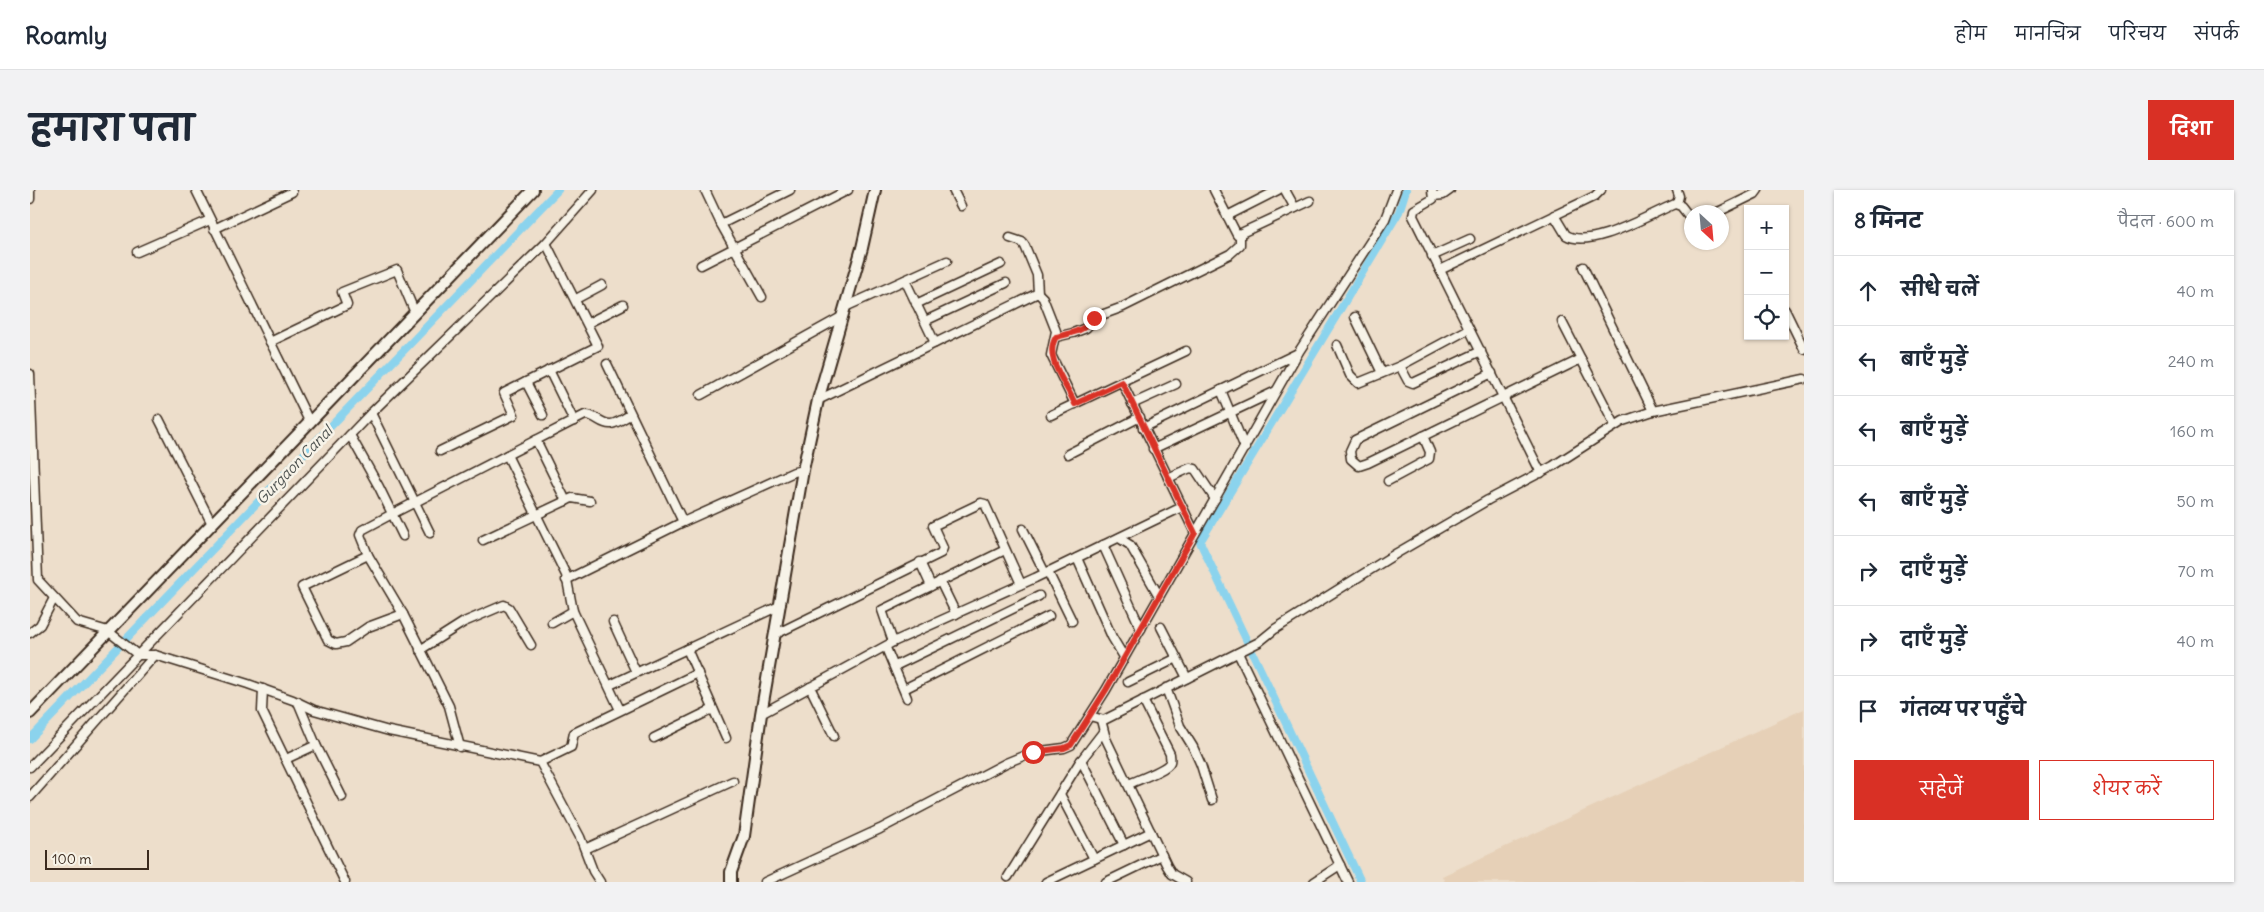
<!DOCTYPE html>
<html lang="hi">
<meta charset="utf-8">
<style>
body{margin:0;font-family:Delius,"Playpen Sans Deva",sans-serif;background:#f2f2f3;color:#1f2937}
.controls{position:absolute;right:15px;top:15px;display:grid;overflow:hidden;border-radius:0px;box-shadow:0 1px 4px #0004}
.controls button{width:45px;height:45px;display:grid;place-items:center;padding:0;border:0;border-bottom:1px solid #e0e1e3;background:#fff;color:#1f2937;font:25px sans-serif}
.compass{position:absolute;left:1654px;top:15px;width:45px;height:45px;border-radius:50%;background:#fff;box-shadow:0 1px 4px #0004;rotate:154deg}
.scale{position:absolute;left:15px;bottom:12px;width:104px;box-sizing:border-box;padding-left:5px;border:2px solid #3b2a1e;border-top:0;font-size:14px;line-height:18px;white-space:nowrap;color:#3b2a1e;-webkit-text-stroke:4px #f7f3e8;paint-order:stroke}
.stop{position:absolute;width:15px;height:15px;margin:-11px;border:4px solid #d93025;border-radius:50%;background:#fff}
.stop.end{background:#d93025;border-color:#fff;box-shadow:0 1px 5px #0008}
.list{margin:0;padding:0;list-style:none}
h2{display:flex;justify-content:space-between;align-items:center;height:65px;margin:0;padding:0 20px;font-size:21px}
h2 small{font-size:16px;font-weight:400;color:#747a83}
.list li{display:grid;grid-template-columns:32px 1fr auto;gap:15px;align-items:center;box-sizing:border-box;height:70px;padding:0 20px;border-top:1px solid #e0e1e3}
.list b{display:block;font-size:19px;white-space:nowrap}
.list em{font-size:16px;font-style:normal;color:#747a83}
.actions{display:flex;gap:10px;padding:15px 20px}
.actions a{flex:1;padding:11px 0;border:1px solid #d93025;border-radius:0px;text-align:center;font-size:18px;color:#d93025}
.actions .main{background:#d93025;color:#fff}
.icon{flex:none;width:28px;height:28px;fill:none;stroke:currentColor;stroke-width:2;stroke-linecap:round;stroke-linejoin:round}
.map{position:relative;flex:none;width:1774px;height:692px;overflow:hidden;border-radius:0px}
header{display:flex;align-items:center;gap:30px;box-sizing:border-box;height:70px;padding:0 25px;background:#fff;border-bottom:1px solid #e0e1e3}
header strong{font-size:24px}
nav{display:flex;gap:28px;margin-inline-start:auto;font-size:18px}
.intro{display:flex;align-items:center;justify-content:space-between;box-sizing:border-box;height:120px;padding:0 30px}
h1{margin:0;font-size:35px}
.button{padding:12px 22px;border-radius:0px;background:#d93025;color:#fff;font-size:18px;font-weight:700}
main{display:flex;gap:30px;padding:0 30px}
aside{flex:1;background:#fff;border-radius:0px;box-shadow:0 1px 4px #0004}
.map>svg:first-child{display:block}
</style>
<header>
<strong>Roamly</strong>
<nav><a>होम</a><a>मानचित्र</a><a>परिचय</a><a>संपर्क</a></nav>
</header>
<div class="intro"><h1>हमारा पता</h1><a class="button">दिशा</a></div>
<main>
<div class="map">
<svg width="1774" height="692" viewBox="0 0 1774 692">
<rect width="100%" height="100%" fill="#eddecb"/>
<filter id="ink" filterUnits="userSpaceOnUse"><feTurbulence type="fractalNoise" baseFrequency=".02" numOctaves="2"/><feDisplacementMap in="SourceGraphic" scale="10" xChannelSelector="R" yChannelSelector="G"/><feConvolveMatrix kernelMatrix="1 2 1 2 8 2 1 2 1" color-interpolation-filters="sRGB"/></filter>
<g filter="url(#ink)">
<path fill="#e6d0b7" d="M1774 519V692H1415L1412 686Z"/>
<g fill="none" stroke-linecap="round" stroke-linejoin="round">
<g stroke="#8bd3ed" stroke-width="8">
<path d="M0 549 528 0"/>
<path d="M1331 692 1170 352 1369 22 1376 0"/>
</g>
<defs>
<g id="minor">
<path d="M166 0 280 233"/>
<path d="M675 0 691 34"/>
<path d="M923 0 931 16"/>
<path d="M1184 0 1207 45 1280 11"/>
<path d="M1255 0 1265 18"/>
<path d="M1402 0 1403 9 1384 20 1383 26 1511 283"/>
<path d="M1647 0 1649 6 1647 14"/>
<path d="M1404 6 1413 5 1420 0"/>
<path d="M0 9V0"/>
<path d="M1688 22 1725 4 1728 0"/>
<path d="M1524 25 1536 45C1561 60 1620 24 1645 14L1651 16 1662 30"/>
<path d="M1197 26 1248 0"/>
<path d="M184 39 262 2"/>
<path d="M980 48 992 52 995 56 1007 85 1008 103"/>
<path d="M107 62 180 30"/>
<path d="M1402 66 1440 49"/>
<path d="M671 75 818 0"/>
<path d="M1553 77 1623 221"/>
<path d="M1410 80 1565 6 1571 0"/>
<path d="M875 90 905 153"/>
<path d="M732 107 691 34 760 0"/>
<path d="M546 109 572 95"/>
<path d="M886 114 971 74"/>
<path d="M815 117 917 71"/>
<path d="M1755 120 1774 159"/>
<path d="M1325 127 1352 183"/>
<path d="M895 131 976 93"/>
<path d="M1532 132 1585 235"/>
<path d="M558 133 593 115"/>
<path d="M1439 139 1370 176 1378 191 1383 193 1451 161"/>
<path d="M1026 147 1043 143 1056 138 1066 127 1093 117 1200 64 1210 55V45"/>
<path d="M240 152 317 115 312 102 367 80 385 123"/>
<path d="M1307 155 1320 185 1328 193 1370 176"/>
<path d="M577 174 653 332"/>
<path d="M519 180 544 231"/>
<path d="M1462 183 1325 250 1320 261 1321 269 1329 276 1338 273 1551 169"/>
<path d="M0 184 8 390 47 432 78 441 108 465H125L218 494 263 510 284 520 359 541 510 572 550 647 563 681 570 692"/>
<path d="M496 192 513 225"/>
<path d="M1092 192 1165 343"/>
<path d="M1191 200 1215 258"/>
<path d="M671 205 813 126"/>
<path d="M788 210 1008 103 1013 108 1026 141 1021 165 1045 214"/>
<path d="M1102 214 1146 194"/>
<path d="M341 223 400 343"/>
<path d="M1021 225 1156 161"/>
<path d="M129 229 182 334"/>
<path d="M1113 238 1268 163"/>
<path d="M320 245 349 297 373 346"/>
<path d="M506 250 536 311"/>
<path d="M1123 259 1246 201"/>
<path d="M410 261 484 225 474 203 568 156 516 53"/>
<path d="M1038 264 1110 227"/>
<path d="M477 265 536 385 543 421 590 520"/>
<path d="M1138 288 1160 278 1165 279 1185 309"/>
<path d="M1358 291 1399 269 1400 262 1393 246"/>
<path d="M993 339 1015 383"/>
<path d="M1089 348 1100 355 1129 406"/>
<path d="M453 350 542 308 560 311"/>
<path d="M1073 355 1111 439"/>
<path d="M338 365 373 424 419 516 430 557"/>
<path d="M1047 368 1082 447 1094 467"/>
<path d="M890 372 901 396"/>
<path d="M1018 382 1042 431"/>
<path d="M536 390 653 332 764 282 773 280"/>
<path d="M910 391 926 424"/>
<path d="M373 424 338 437 316 452 306 454 298 450 272 397 338 365 330 345 332 340 362 324 555 225C565 224 571 235 581 234 588 233 594 228 600 225"/>
<path d="M583 432 606 482"/>
<path d="M522 433 543 421"/>
<path d="M1131 437 1157 488"/>
<path d="M0 443 10 435 24 408"/>
<path d="M746 444 911 363 913 358 903 336 951 313 955 314 991 394"/>
<path d="M863 452 852 420 975 360"/>
<path d="M856 458 877 508"/>
<path d="M657 459 696 548"/>
<path d="M390 460 434 432 474 415 479 418 501 455"/>
<path d="M1208 463 1318 692"/>
<path d="M865 476 1009 406"/>
<path d="M1098 492 1147 468"/>
<path d="M580 495 749 416"/>
<path d="M780 497 804 546"/>
<path d="M1136 498 1150 536 1163 557 1171 575 1182 610"/>
<path d="M233 499 232 521 315 692"/>
<path d="M874 499 1019 426"/>
<path d="M268 512 286 555 312 607"/>
<path d="M731 524 863 452 1005 388 1152 317"/>
<path d="M1060 526 1074 530 1229 452 1245 439 1367 363 1458 310 1523 276 1593 231 1623 221 1774 189"/>
<path d="M1071 530 1076 549 1137 676 1142 684 1156 692"/>
<path d="M624 548 683 519"/>
<path d="M256 569 286 555"/>
<path d="M1051 570 1094 655"/>
<path d="M510 572 541 557 544 543 668 483"/>
<path d="M0 577 341 223 516 53 563 0"/>
<path d="M1099 594C1107 590 1137 580 1140 572 1141 570 1140 566 1140 564L1113 510"/>
<path d="M1030 604 1064 669"/>
<path d="M0 607 125 465"/>
<path d="M555 659 703 591"/>
<path d="M978 687 1049 573 1073 542"/>
<path d="M735 692 850 639 976 573 1003 562 1034 558 1041 555 1076 500 1268 163 1355 29 1366 0"/>
<path d="M1016 692 1121 642"/>
<path d="M1076 692 1132 665"/>
<path d="M1284 692 1310 675"/>
</g>
<g id="tertiary">
<path d="M0 523 503 0"/>
<path d="M701 692V682L714 646 731 524 773 280 788 210 832 58 845 0"/>
</g>
</defs>
<use href="#minor" stroke="#3b2a1e" stroke-width="11"/>
<use href="#tertiary" stroke="#3b2a1e" stroke-width="14"/>
<use href="#minor" stroke="#f7f3e8" stroke-width="8"/>
<use href="#tertiary" stroke="#f7f3e8" stroke-width="10"/>
</g>
</g>
<g fill="none" stroke-linecap="round" stroke-linejoin="round" filter="url(#ink)">
<path stroke="#d93025" stroke-width="6" d="M1003 562 1034 558 1041 555 1076 500 1165 343 1092 192 1045 214C1037 194 1013 168 1026 147 1042 143 1055 141 1064 128"/>
</g>
<g text-anchor="middle" dominant-baseline="central" stroke-width="5" stroke-linejoin="round" paint-order="stroke">
<g font-size="15" font-style="italic" fill="#4f5452" stroke="#f7f3e8">
<text transform="translate(264 275) rotate(-46)">Gurgaon Canal</text>
</g>
</g>
</svg>
<div class="controls">
<button>+</button>
<button>−</button>
<button><svg class="icon" aria-label="locate" viewBox="0 0 24 24"><circle cx="12" cy="12" r="6"/><path d="M12 2v4M12 18v4M2 12h4M18 12h4"/></svg></button>
</div>
<svg class="compass" viewBox="-18 -18 36 36"><path d="M0-13l5 13h-10z" fill="#e53935"/><path d="M0 13l5-13h-10z" fill="#747a83"/></svg>
<div class="scale">100 m</div>
<div class="stop" style="left:1003px;top:562px"></div>
<div class="stop end" style="left:1064px;top:128px"></div>
</div>
<aside>
<h2>8 मिनट<small>पैदल · 600 m</small></h2>
<ul class="list">
<li><svg class="icon" aria-label="ahead" viewBox="0 0 24 24"><path d="M12 20V5M6 11l6-6 6 6"/></svg><div><b>सीधे चलें</b></div><em>40 m</em></li>
<li><svg class="icon" aria-label="left" viewBox="0 0 24 24"><path d="M17 20v-9H6M10 6l-5 5 5 5"/></svg><div><b>बाएँ मुड़ें</b></div><em>240 m</em></li>
<li><svg class="icon" aria-label="left" viewBox="0 0 24 24"><path d="M17 20v-9H6M10 6l-5 5 5 5"/></svg><div><b>बाएँ मुड़ें</b></div><em>160 m</em></li>
<li><svg class="icon" aria-label="left" viewBox="0 0 24 24"><path d="M17 20v-9H6M10 6l-5 5 5 5"/></svg><div><b>बाएँ मुड़ें</b></div><em>50 m</em></li>
<li><svg class="icon" aria-label="right" viewBox="0 0 24 24"><path d="M7 20v-9h11M14 6l5 5-5 5"/></svg><div><b>दाएँ मुड़ें</b></div><em>70 m</em></li>
<li><svg class="icon" aria-label="right" viewBox="0 0 24 24"><path d="M7 20v-9h11M14 6l5 5-5 5"/></svg><div><b>दाएँ मुड़ें</b></div><em>40 m</em></li>
<li><svg class="icon" aria-label="arrive" viewBox="0 0 24 24"><path d="M6 21V4h12l-3 4 3 4H6"/></svg><div><b>गंतव्य पर पहुँचे</b></div></li>
</ul>
<div class="actions"><a class="main">सहेजें</a><a>शेयर करें</a></div>
</aside>
</main>
